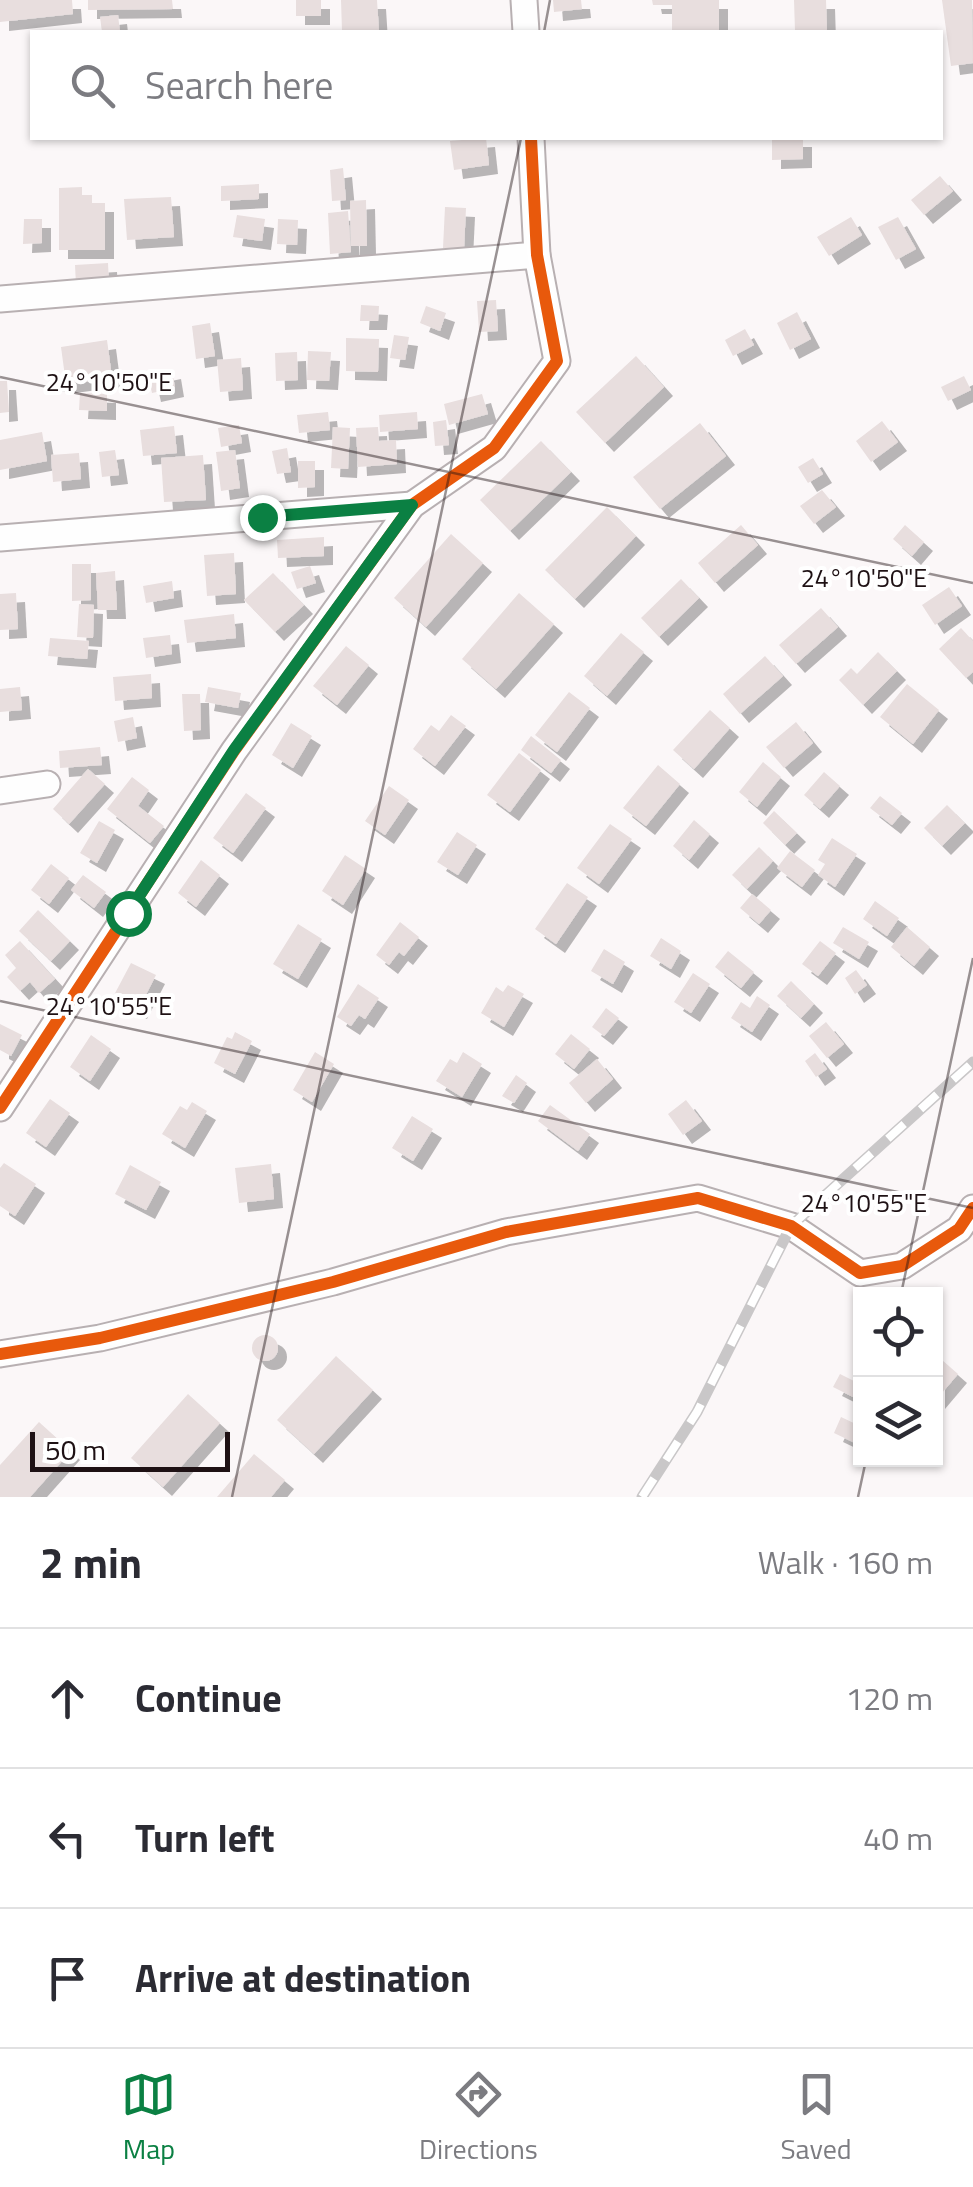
<!DOCTYPE html>
<meta charset="utf-8">
<style>
body{margin:0;font-family:"Titillium Web",sans-serif;background:#f2f2f3;color:#2b2b33}
.controls{position:absolute;right:30px;bottom:30px;display:grid;overflow:hidden;border-radius:0px;box-shadow:0 2px 8px #0004}
.controls button{width:90px;height:90px;display:grid;place-items:center;padding:0;border:0;border-bottom:2px solid #e1e1e2;background:#fff;color:#2b2b33;font:50px sans-serif}
.scale{position:absolute;left:30px;bottom:25px;width:200px;box-sizing:border-box;padding-left:10px;border:5px solid #1e1114;border-top:0;font-size:28px;line-height:35px;white-space:nowrap;color:#1e1114;-webkit-text-stroke:8px #fff;paint-order:stroke}
.stop{position:absolute;width:30px;height:30px;margin:-22px;border:8px solid #0b8043;border-radius:50%;background:#fff}
.stop.end{background:#0b8043;border-color:#fff;box-shadow:0 2px 10px #0008}
.list{margin:0;padding:0;list-style:none}
h2{display:flex;justify-content:space-between;align-items:center;height:130px;margin:0;padding:0 40px;font-size:42px}
h2 small{font-size:32px;font-weight:400;color:#7c7c81}
.list li{display:grid;grid-template-columns:65px 1fr auto;gap:30px;align-items:center;box-sizing:border-box;height:140px;padding:0 40px;border-top:2px solid #e1e1e2}
.list b{display:block;font-size:38px;white-space:nowrap}
.list em{font-size:32px;font-style:normal;color:#7c7c81}
.icon{flex:none;width:55px;height:55px;fill:none;stroke:currentColor;stroke-width:2;stroke-linecap:round;stroke-linejoin:round}
.map{position:relative;flex:none;width:973px;height:1497px;overflow:hidden}
.search{position:absolute;background:#fff;box-shadow:0 2px 8px #0004;left:30px;right:30px;top:30px;height:110px;display:flex;align-items:center;gap:25px;box-sizing:border-box;padding:0 35px;border-radius:0px;color:#7c7c81;font-size:38px}
.sheet{height:550px;background:#fff}
nav{display:flex;justify-content:space-around;align-items:center;box-sizing:border-box;height:140px;border-top:2px solid #e1e1e2;background:#fff;font-size:28px;color:#7c7c81}
nav a{display:grid;justify-items:center;gap:5px}
nav .on{color:#0b8043}
.map>svg:first-child{display:block}
</style>
<div class="map">
<svg width="973" height="1497" viewBox="0 0 973 1497">
<defs>
<filter id="shadow"><feDropShadow dx="9" dy="9" stdDeviation="0" flood-color="#0004"/></filter>
</defs>
<rect width="100%" height="100%" fill="#fbf7f8"/>
<g fill="#e8dede" filter="url(#shadow)">
<path d="M0 0H72L73 14 0 22Z"/>
<path d="M88 0H172L173 9 88 10Z"/>
<rect x="296" y="0" width="25" height="16"/>
<path d="M341 0H377L379 32H342Z"/>
<path d="M553 0H581L582 9 554 12Z"/>
<path d="M652 0H719V32H672V5H653Z"/>
<path d="M794 0H826L827 32H795Z"/>
<path d="M942 0H972L973 63 951 66Z"/>
<path d="M118 15 120 32H102L100 17Z"/>
<path d="M486 138 489 165 454 170 450 141Z"/>
<path d="M772 138H803V159L772 160Z"/>
<path d="M343 168 346 200 332 201 330 170Z"/>
<path d="M940 176 953 191 924 215 911 200Z"/>
<path d="M259 184V199L221 201V186Z"/>
<path d="M82 187V195H92V203H105V250H59V188Z"/>
<path d="M171 197 174 237 127 240 124 199Z"/>
<path d="M366 200 367 246H351L350 201Z"/>
<path d="M445 207 466 208 464 249 443 248Z"/>
<path d="M348 211 351 252 330 254 328 213Z"/>
<path d="M237 215 265 219 262 241 233 237Z"/>
<path d="M851 217 862 235 829 256 817 237Z"/>
<path d="M898 217 916 249 896 260 878 227Z"/>
<path d="M24 219H42V243L23 244Z"/>
<path d="M278 219 298 220 297 245 277 244Z"/>
<path d="M108 263 109 283 76 285 75 265Z"/>
<path d="M496 300 498 331 479 332 477 301Z"/>
<path d="M361 305 379 306 378 321H360Z"/>
<path d="M426 306 446 313 440 331 420 323Z"/>
<path d="M797 312 811 339 790 350 777 323Z"/>
<path d="M210 323 215 356 196 359 192 326Z"/>
<path d="M745 329 754 345 733 356 725 340Z"/>
<path d="M394 335 409 337 405 360 390 358Z"/>
<path d="M346 338 379 339 378 372 346 371Z"/>
<path d="M107 340 112 378 66 384 61 347Z"/>
<path d="M308 351 331 352 329 381 307 380Z"/>
<path d="M297 352 298 380 276 381 275 353Z"/>
<path d="M636 356 664 387 605 443 576 412Z"/>
<path d="M241 358 243 390 220 392 217 360Z"/>
<path d="M172 370 175 388 152 393 148 375Z"/>
<path d="M964 376 971 390 948 401 941 387Z"/>
<path d="M0 381H7L9 412 0 413Z"/>
<path d="M80 393 107 394V411L79 410Z"/>
<path d="M482 394 488 414 449 425 444 404Z"/>
<path d="M328 412 330 430 299 433 297 415Z"/>
<path d="M417 412 418 429 380 432 379 415Z"/>
<path d="M446 420 449 445 435 446 433 422Z"/>
<path d="M882 421 898 442 871 462 856 441Z"/>
<path d="M700 423 726 456 660 509 633 477Z"/>
<path d="M239 425 242 443 221 447 218 428Z"/>
<path d="M174 426 177 453 143 456 140 430Z"/>
<path d="M333 427 350 428 348 469 331 468Z"/>
<path d="M378 427 379 441 396 440 397 464 358 467 356 428Z"/>
<path d="M42 432 47 461 0 470V440Z"/>
<path d="M541 441 571 472 510 531 480 500Z"/>
<path d="M287 448 291 472 277 474 272 451Z"/>
<path d="M115 450 119 475 102 477 99 452Z"/>
<path d="M235 450 240 488 221 491 216 452Z"/>
<path d="M79 453 81 479 53 482 51 455Z"/>
<path d="M203 455 206 500 164 502 161 458Z"/>
<path d="M813 458 823 474 808 483 798 467Z"/>
<path d="M298 461H315V487L298 488Z"/>
<path d="M822 490 836 507 814 524 800 506Z"/>
<path d="M607 507 636 536 575 599 545 570Z"/>
<path d="M741 525 758 545 715 583 698 563Z"/>
<path d="M905 525 924 542 912 556 893 539Z"/>
<path d="M451 534 483 563 426 627 394 598Z"/>
<path d="M324 537V556L278 558 277 540Z"/>
<path d="M234 553 236 594 207 596 204 555Z"/>
<path d="M72 564H91V600L72 601Z"/>
<path d="M310 566 316 583 297 589 291 572Z"/>
<path d="M115 571 117 610H98L96 573Z"/>
<path d="M273 573 304 605 275 632 244 600Z"/>
<path d="M681 579 699 598 659 637 641 618Z"/>
<path d="M172 581 174 598 146 603 143 586Z"/>
<path d="M949 587 962 606 935 625 922 605Z"/>
<path d="M16 593 18 629 0 630V594Z"/>
<path d="M519 593 554 624 496 689 462 659Z"/>
<path d="M79 604 94 605 93 638 77 637Z"/>
<path d="M821 608 838 627 796 664 779 645Z"/>
<path d="M234 614 236 638 187 643 184 620Z"/>
<path d="M961 628 973 641V672L966 678 939 649Z"/>
<path d="M621 633 644 652 607 696 584 676Z"/>
<path d="M170 635 172 654 146 658 143 638Z"/>
<path d="M50 638 89 641 87 659 48 656Z"/>
<path d="M346 646 369 665 337 705 313 686Z"/>
<path d="M878 652 897 671 863 705 839 680 851 668 857 674Z"/>
<path d="M765 656 783 676 740 714 723 694Z"/>
<path d="M151 674 152 698 115 701 113 677Z"/>
<path d="M907 684 939 710 913 744 880 717Z"/>
<path d="M20 687 22 710 0 712V689Z"/>
<path d="M208 687 241 693 238 708 205 702Z"/>
<path d="M569 692 590 708 557 752 535 735Z"/>
<path d="M182 694H200L201 730 184 731Z"/>
<path d="M710 710 730 728 694 769 673 750Z"/>
<path d="M451 715 466 726 435 766 413 749 431 725 439 731Z"/>
<path d="M133 717 137 738 118 742 114 721Z"/>
<path d="M796 722 813 743 784 768 766 747Z"/>
<path d="M291 723 312 736 293 768 272 755Z"/>
<path d="M531 736 561 760 551 773 521 750Z"/>
<path d="M100 747 102 765 60 768 59 751Z"/>
<path d="M519 753 541 770 510 812 487 795Z"/>
<path d="M763 762 781 777 757 807 739 792Z"/>
<path d="M658 765 680 784 646 826 623 808Z"/>
<path d="M88 769 105 784 69 824 53 809Z"/>
<path d="M824 772 840 786 820 809 804 795Z"/>
<path d="M132 777 149 790 138 806 164 826 150 843 107 809Z"/>
<path d="M389 786 409 800 385 835 365 821Z"/>
<path d="M246 793 266 808 233 853 213 838Z"/>
<path d="M880 796 902 813 892 825 870 808Z"/>
<path d="M947 805 965 823 942 846 924 828Z"/>
<path d="M774 811 797 833 785 845 763 823Z"/>
<path d="M694 820 710 834 689 860 673 846Z"/>
<path d="M99 821 115 830 97 863 80 853Z"/>
<path d="M610 824 632 839 599 884 577 868Z"/>
<path d="M457 832 477 845 458 875 437 862Z"/>
<path d="M832 838 857 854 835 887 818 875 825 864 818 860Z"/>
<path d="M759 847 773 861 747 889 732 875Z"/>
<path d="M790 851 815 870 802 887 777 868Z"/>
<path d="M345 855 366 869 343 905 322 891Z"/>
<path d="M201 860 220 875 196 907 178 893Z"/>
<path d="M51 864 69 878 49 904 31 890Z"/>
<path d="M83 875 106 892 94 908 71 890Z"/>
<path d="M567 883 588 897 556 944 535 929Z"/>
<path d="M752 894 771 910 759 924 740 908Z"/>
<path d="M875 901 899 918 887 936 863 919Z"/>
<path d="M38 910 70 941 51 961 19 931Z"/>
<path d="M400 922 419 937 404 956 399 952 389 965 376 955Z"/>
<path d="M298 924 322 939 298 979 273 964Z"/>
<path d="M843 927 869 942 859 959 833 943Z"/>
<path d="M907 927 930 947 914 966 891 947Z"/>
<path d="M661 938 681 951 671 969 650 956Z"/>
<path d="M20 941 55 979 39 993 30 982 20 991 7 977 16 968 5 955Z"/>
<path d="M820 941 836 953 818 976 802 964Z"/>
<path d="M604 949 625 962 613 984 591 971Z"/>
<path d="M728 951 754 972 741 988 715 967Z"/>
<path d="M131 963 156 975 138 1010 113 997Z"/>
<path d="M856 970 867 985 855 994 845 978Z"/>
<path d="M693 973 710 984 691 1013 674 1002Z"/>
<path d="M791 981 814 1004 801 1018 777 996Z"/>
<path d="M358 984 379 998 365 1019 359 1015 351 1026 337 1017Z"/>
<path d="M508 985 524 994 504 1027 481 1013 496 987 503 992Z"/>
<path d="M757 996 770 1005 752 1032 731 1018 741 1002 750 1008Z"/>
<path d="M606 1008 619 1018 604 1036 592 1027Z"/>
<path d="M826 1022 844 1044 827 1058 809 1036Z"/>
<path d="M0 1024 22 1035 11 1056 0 1050Z"/>
<path d="M235 1032 252 1041 235 1074 214 1063 227 1037 232 1039Z"/>
<path d="M571 1034 590 1049 574 1069 555 1054Z"/>
<path d="M91 1035 111 1049 90 1081 70 1067Z"/>
<path d="M315 1052 334 1064 312 1102 293 1090Z"/>
<path d="M463 1052 482 1064 462 1097 436 1081 450 1059 457 1063Z"/>
<path d="M815 1053 827 1069 816 1077 805 1061Z"/>
<path d="M597 1059 613 1079 586 1103 569 1083Z"/>
<path d="M516 1075 527 1083 514 1103 502 1096Z"/>
<path d="M50 1099 70 1113 46 1147 26 1133Z"/>
<path d="M686 1100 702 1121 683 1135 668 1114Z"/>
<path d="M192 1102 207 1111 185 1148 162 1134 180 1106 187 1110Z"/>
<path d="M550 1105 590 1134 578 1151 538 1121Z"/>
<path d="M412 1116 433 1129 413 1161 392 1148Z"/>
<path d="M4 1163 36 1184 15 1216 0 1206V1168Z"/>
<path d="M271 1164 274 1199 239 1203 235 1168Z"/>
<path d="M130 1165 161 1182 146 1210 115 1194Z"/>
<circle cx="265" cy="1348" r="13"/>
<path d="M336 1356 373 1390 314 1454 277 1420Z"/>
<path d="M942 1360 958 1374 936 1400V1368Z"/>
<path d="M840 1374 860 1384 857 1399 833 1387Z"/>
<path d="M188 1394 220 1423 163 1487 131 1458Z"/>
<path d="M841 1417 860 1426 857 1444 834 1433Z"/>
<path d="M39 1422 71 1451 30 1497H0V1465Z"/>
<path d="M254 1454 285 1480 271 1497H217Z"/>
</g>
<g fill="none" stroke-linecap="round" stroke-linejoin="round">
<defs>
<g id="minor">
<path d="M524 0 526 32"/>
<path d="M0 299 537 255"/>
<path d="M0 538 412 505"/>
<path d="M0 791 47 784"/>
<path d="M0 1108 234 751 412 505 494 448 557 361 537 255 531 138"/>
<path d="M0 1354 100 1338 333 1282 506 1232 698 1198 791 1226 860 1273 902 1266 959 1229 973 1208"/>
</g>
</defs>
<use href="#minor" stroke="#b8b0b2" stroke-width="29"/>
<use href="#minor" stroke="#fefefe" stroke-width="25"/>
<defs>
<path id="rail" d="M642 1497 697 1412 791 1226 973 1062"/>
</defs>
<use href="#rail" stroke="#c9c7c8" stroke-width="11"/>
<use href="#rail" stroke="#fff" stroke-width="8" stroke-dasharray="22" stroke-linecap="butt"/>
<defs>
<g id="cycleway">
<path d="M0 1108 234 751 412 505 494 448 557 361 537 255 531 138"/>
<path d="M0 1354 100 1338 333 1282 506 1232 698 1198 791 1226 860 1273 902 1266 959 1229 973 1208"/>
</g>
</defs>
<use href="#cycleway" stroke="#fff" stroke-width="19"/>
<use href="#cycleway" stroke="#e8590c" stroke-width="12"/>
</g>
<g fill="none" stroke-linecap="round" stroke-linejoin="round">
<path stroke="#0b8043" stroke-width="12" d="M128 913 234 750 412 505 262 517"/>
</g>
<path fill="none" stroke="#1e1114" stroke-width="2.5" stroke-opacity="0.45" d="M544 32 550 0M0 377 973 583M0 1001 973 1208M901 1294 973 958M232 1497 521 138M858 1497 866 1460"/>
<g font-size="25" text-anchor="middle" fill="#1e1114" stroke="#fff" stroke-width="8" stroke-linejoin="round" paint-order="stroke">
<text x="109" y="391">24°10'50"E</text>
<text x="864" y="587">24°10'50"E</text>
<text x="109" y="1015">24°10'55"E</text>
<text x="864" y="1212">24°10'55"E</text>
</g>
</svg>
<div class="controls">
<button><svg class="icon" aria-label="locate" viewBox="0 0 24 24"><circle cx="12" cy="12" r="6"/><path d="M12 2v4M12 18v4M2 12h4M18 12h4"/></svg></button>
<button><svg class="icon" aria-label="layers" viewBox="0 0 24 24"><path d="M12 4l9 5-9 5-9-5zM3 14l9 5 9-5"/></svg></button>
</div>
<div class="scale">50 m</div>
<div class="stop" style="left:128px;top:913px"></div>
<div class="stop end" style="left:262px;top:517px"></div>
<div class="search"><svg class="icon" aria-label="search" viewBox="0 0 24 24"><circle cx="10" cy="10" r="6"/><path d="M15 15l6 6"/></svg>Search here</div>
</div>
<section class="sheet">
<h2>2 min<small>Walk · 160 m</small></h2>
<ul class="list">
<li><svg class="icon" aria-label="ahead" viewBox="0 0 24 24"><path d="M12 20V5M6 11l6-6 6 6"/></svg><div><b>Continue</b></div><em>120 m</em></li>
<li><svg class="icon" aria-label="left" viewBox="0 0 24 24"><path d="M17 20v-9H6M10 6l-5 5 5 5"/></svg><div><b>Turn left</b></div><em>40 m</em></li>
<li><svg class="icon" aria-label="arrive" viewBox="0 0 24 24"><path d="M6 21V4h12l-3 4 3 4H6"/></svg><div><b>Arrive at destination</b></div></li>
</ul>
</section>
<nav>
<a class="on"><svg class="icon" aria-label="map" viewBox="0 0 24 24"><path d="M3 6l6-2 6 2 6-2v14l-6 2-6-2-6 2zM9 4v14M15 6v14"/></svg>Map</a>
<a><svg class="icon" aria-label="directions" viewBox="0 0 24 24"><path d="M12 3l9 9-9 9-9-9zM9 14v-3h6M13 9l2 2-2 2"/></svg>Directions</a>
<a><svg class="icon" aria-label="saved" viewBox="0 0 24 24"><path d="M7 4h10v16l-5-4-5 4z"/></svg>Saved</a>
</nav>
